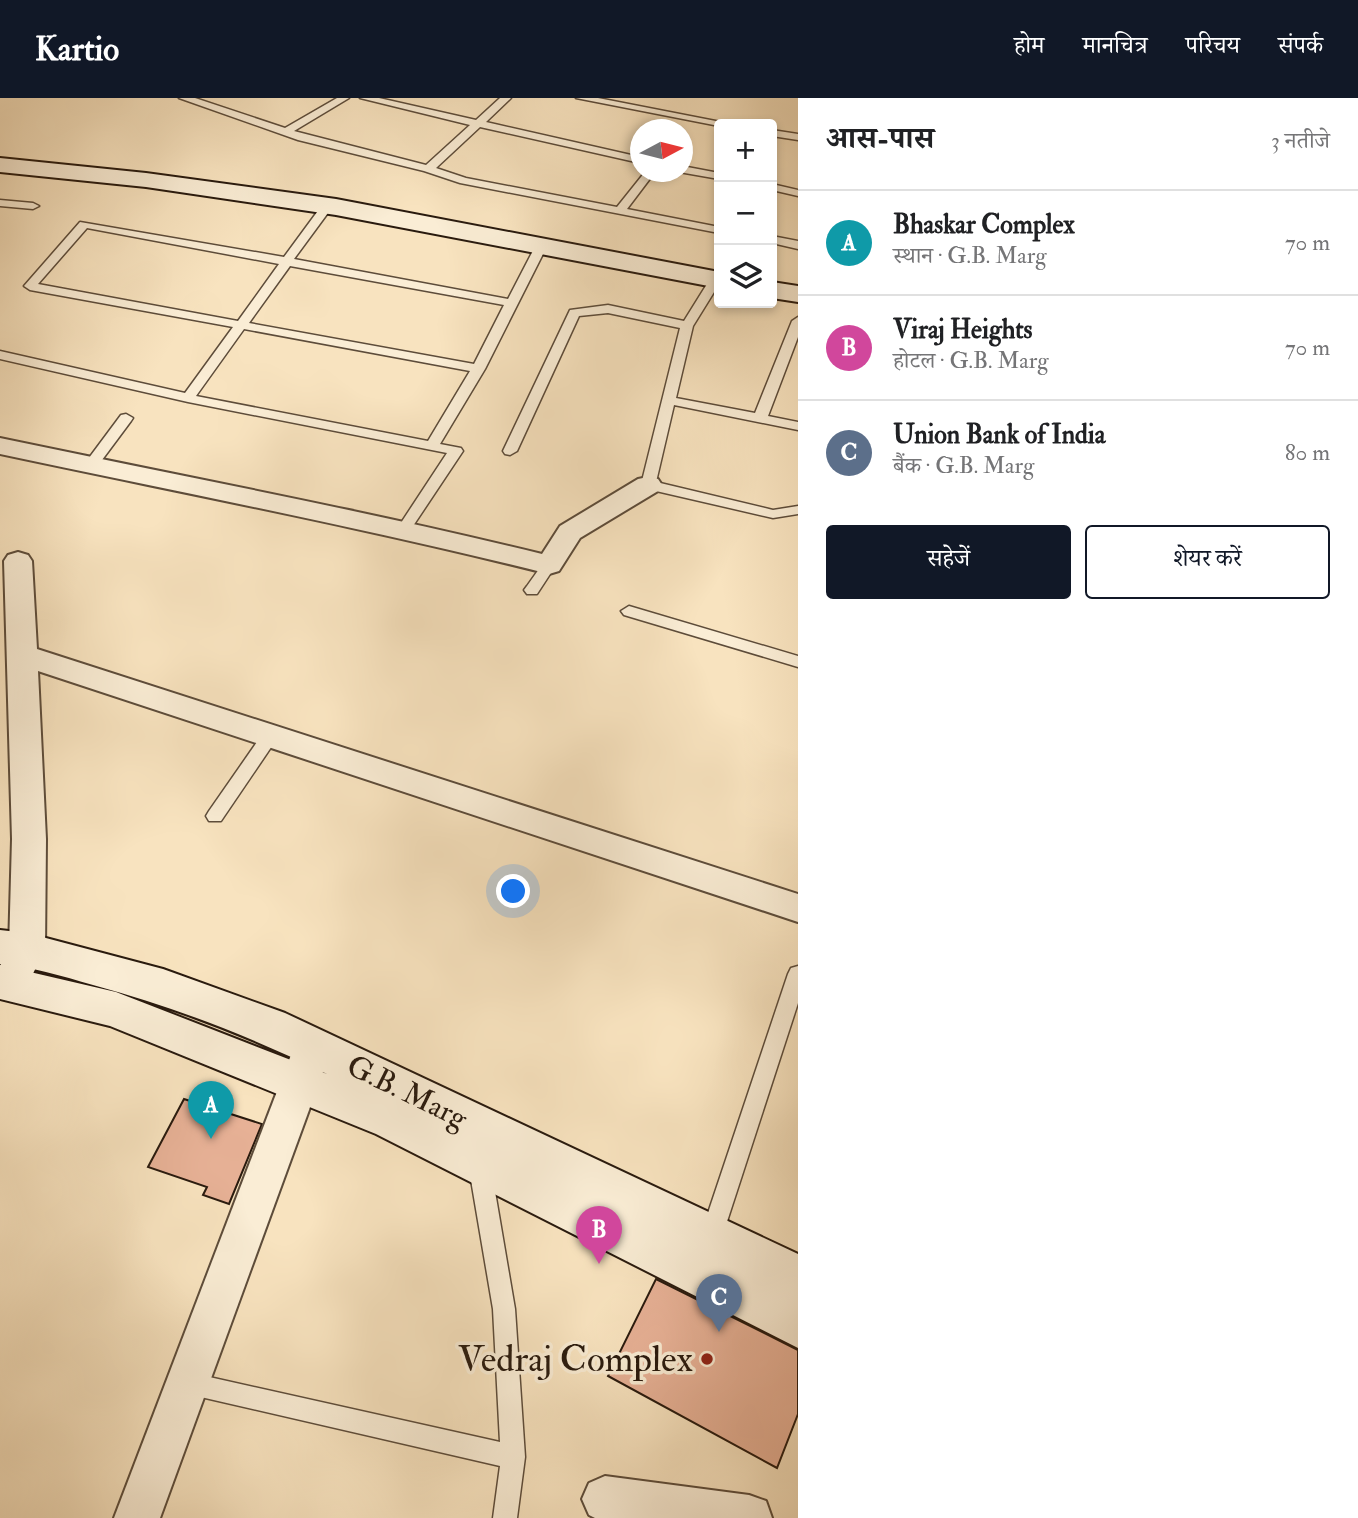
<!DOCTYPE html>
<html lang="hi">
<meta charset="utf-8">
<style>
body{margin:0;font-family:"IM FELL Double Pica","Noto Serif Devanagari",serif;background:#f2f2f2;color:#202124}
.controls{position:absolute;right:21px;top:21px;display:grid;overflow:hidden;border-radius:7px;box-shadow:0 4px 10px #0003}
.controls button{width:63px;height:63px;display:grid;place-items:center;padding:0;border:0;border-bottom:2px solid #e0e0e0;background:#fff;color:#202124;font:35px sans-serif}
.compass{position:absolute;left:630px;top:21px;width:63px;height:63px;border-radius:50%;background:#fff;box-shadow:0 4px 10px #0003;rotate:83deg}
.you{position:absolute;left:514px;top:794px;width:24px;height:24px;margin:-18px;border:5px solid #fff;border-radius:50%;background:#1a73e8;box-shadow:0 0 0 10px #1a73e833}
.badge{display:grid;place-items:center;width:46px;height:46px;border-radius:50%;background:#111827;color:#fff;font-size:23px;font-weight:700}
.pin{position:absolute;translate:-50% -58px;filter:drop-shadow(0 2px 4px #0008)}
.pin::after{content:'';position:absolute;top:37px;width:24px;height:21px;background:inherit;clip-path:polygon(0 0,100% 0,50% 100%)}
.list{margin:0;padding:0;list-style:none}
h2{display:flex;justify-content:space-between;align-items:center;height:91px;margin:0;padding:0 28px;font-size:30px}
h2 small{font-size:23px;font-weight:400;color:#757577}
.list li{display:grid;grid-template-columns:46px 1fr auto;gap:21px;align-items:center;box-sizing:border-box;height:105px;padding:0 28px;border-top:2px solid #e0e0e0}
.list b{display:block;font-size:26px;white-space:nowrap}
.list p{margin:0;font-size:23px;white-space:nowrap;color:#757577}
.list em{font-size:23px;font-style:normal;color:#757577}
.actions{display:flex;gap:14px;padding:21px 28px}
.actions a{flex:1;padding:16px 0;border:2px solid #111827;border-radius:7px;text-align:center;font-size:24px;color:#111827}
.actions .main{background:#111827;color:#fff}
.icon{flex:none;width:38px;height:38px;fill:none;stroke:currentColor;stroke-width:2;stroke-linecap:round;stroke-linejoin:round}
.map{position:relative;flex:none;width:798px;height:1420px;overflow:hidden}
header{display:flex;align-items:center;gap:42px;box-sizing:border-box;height:98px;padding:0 35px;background:#111827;color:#fff}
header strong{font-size:33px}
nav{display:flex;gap:38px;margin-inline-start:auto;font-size:24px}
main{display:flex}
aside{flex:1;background:#fff}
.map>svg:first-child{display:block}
</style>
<header>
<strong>Kartio</strong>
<nav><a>होम</a><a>मानचित्र</a><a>परिचय</a><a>संपर्क</a></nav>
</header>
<main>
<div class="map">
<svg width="798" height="1420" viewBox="0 0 798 1420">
<rect width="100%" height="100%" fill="#f8e3bf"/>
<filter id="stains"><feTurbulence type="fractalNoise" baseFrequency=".00286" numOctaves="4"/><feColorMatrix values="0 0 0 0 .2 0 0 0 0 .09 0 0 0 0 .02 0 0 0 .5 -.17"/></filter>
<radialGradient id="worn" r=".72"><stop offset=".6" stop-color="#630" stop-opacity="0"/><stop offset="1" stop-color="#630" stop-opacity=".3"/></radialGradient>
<g fill="#e7b196" stroke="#291a0e" stroke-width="2">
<path d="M184 1001 262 1026 229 1106 203 1097 207 1089 148 1069Z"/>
<path d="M656 1181 798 1252V1316L777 1370 608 1278Z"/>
</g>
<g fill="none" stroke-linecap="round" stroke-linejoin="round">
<defs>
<g id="lane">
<path d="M179 0H195L285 30 337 0H349L294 33 426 67 470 27 360 0H379L476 22 500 0H511L486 24 640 59V65L480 29 436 70 466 80 617 109 645 74H655L627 111 719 129V135L460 85 424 73 298 42Z"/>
<path d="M576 0H598L731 26 719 28Z"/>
<path d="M772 32 798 36V42L772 38Z"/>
<path d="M682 68 719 75V81L679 74H682Z"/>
<path d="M772 86 798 92V98L772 92Z"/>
<path d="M0 102 33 105 39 108 33 111 0 108Z"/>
<path d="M327 105 333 108 294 161 508 201 537 145 547 148 485 271 440 346 461 350 463 353 409 434 404 436 397 431 447 355 188 304 0 261V253L185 295 233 229 30 192 24 188 80 124 284 159 323 106ZM87 130 279 166 238 223 38 186ZM290 168 504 207 474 266 249 225ZM244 231 470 273 428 343 196 298Z"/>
<path d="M772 138 798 143V151L772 145Z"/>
<path d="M712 178H719V186L693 228 676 300 755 315 792 223 798 219V239L768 318 798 324V332L674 307 656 384 773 412 798 408V416L773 420 643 390 641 387 680 230 608 215 579 218 517 353 510 357 505 356 503 353 570 212 608 207 684 223Z"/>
<path d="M126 316 133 320 131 323 96 370H86V364L121 317Z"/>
<path d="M549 462 554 464 557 467 554 470 537 496H527L524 492 527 488 544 464Z"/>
<path d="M629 508 798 558V569L624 517 621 513Z"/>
<path d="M270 632 276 634 278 638 276 642 221 723H209L206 718 209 713 264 634Z"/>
<path d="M798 868V905L721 1142 718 1149 710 1152 702 1149 699 1142 788 876 791 870Z"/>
<path d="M480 1060 487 1063 491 1070 515 1211 525 1359 517 1420H493L500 1368 179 1294 175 1286 179 1278 187 1274 500 1344 493 1211 469 1070 473 1063Z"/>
</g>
<g id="street">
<path d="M0 340C181 378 362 412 542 456L560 428 638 381 648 379 658 381 662 387 658 393 580 440 559 473 549 476C367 430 183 395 0 356Z"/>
<path d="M18 454 28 457 32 463 37 551 798 796V824L38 573 46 741 45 852 22 897 9 901 0 898V868L9 851 12 741 4 463 8 457Z"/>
<path d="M313 933 326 938 332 949 160 1420H114L294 949 300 938Z"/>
<path d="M605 1378 749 1397 766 1403 772 1420H595L589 1417 582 1401 589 1385Z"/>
</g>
<g id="secondary">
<path d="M0 60 146 75 336 101 719 174V190L336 117 146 89 0 74Z"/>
<path d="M772 184 798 188V204L772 200Z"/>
<path d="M0 832 27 835 163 871 285 915 798 1156V1250L376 1036 110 928 0 901V867L116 894 327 976C251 939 175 909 93 887 62 878 32 869 0 866Z"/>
</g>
</defs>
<use href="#lane" stroke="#5d4c3a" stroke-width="3"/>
<use href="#street" stroke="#5d4c3a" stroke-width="4"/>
<use href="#secondary" stroke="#291a0e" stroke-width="4"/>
<use href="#lane" fill="#faedd5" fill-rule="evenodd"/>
<use href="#street" fill="#faedd5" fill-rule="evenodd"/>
<use href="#secondary" fill="#faedd5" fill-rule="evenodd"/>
</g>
<circle fill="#8f2418" stroke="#faedd5" stroke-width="2.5" cx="707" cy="1261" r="7"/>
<g text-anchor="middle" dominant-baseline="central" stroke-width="7" stroke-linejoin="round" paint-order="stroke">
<g font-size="30" fill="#291a0e" stroke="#faedd5">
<text transform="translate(407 994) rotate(26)">G.B. Marg</text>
</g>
<g font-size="37" fill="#291a0e" stroke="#faedd5" text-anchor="end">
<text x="693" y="1261">Vedraj Complex</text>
</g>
</g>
<rect width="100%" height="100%" filter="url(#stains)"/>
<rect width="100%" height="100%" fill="url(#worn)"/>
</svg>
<div class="controls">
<button>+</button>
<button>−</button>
<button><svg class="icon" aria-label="layers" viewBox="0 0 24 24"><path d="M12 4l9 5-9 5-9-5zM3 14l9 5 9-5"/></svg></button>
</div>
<svg class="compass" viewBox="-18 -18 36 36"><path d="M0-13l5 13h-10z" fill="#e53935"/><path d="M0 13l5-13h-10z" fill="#757577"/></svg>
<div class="you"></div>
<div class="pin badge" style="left:211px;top:1041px;background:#0f9aa8">A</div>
<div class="pin badge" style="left:599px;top:1166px;background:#d1479c">B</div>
<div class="pin badge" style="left:719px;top:1234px;background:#5c6f8a">C</div>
</div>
<aside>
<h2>आस-पास<small>3 नतीजे</small></h2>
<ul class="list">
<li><span class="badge" style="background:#0f9aa8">A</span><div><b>Bhaskar Complex</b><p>स्थान · G.B. Marg</p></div><em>70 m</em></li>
<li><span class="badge" style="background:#d1479c">B</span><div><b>Viraj Heights</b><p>होटल · G.B. Marg</p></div><em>70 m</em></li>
<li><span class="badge" style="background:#5c6f8a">C</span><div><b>Union Bank of India</b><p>बैंक · G.B. Marg</p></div><em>80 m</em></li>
</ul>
<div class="actions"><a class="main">सहेजें</a><a>शेयर करें</a></div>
</aside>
</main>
